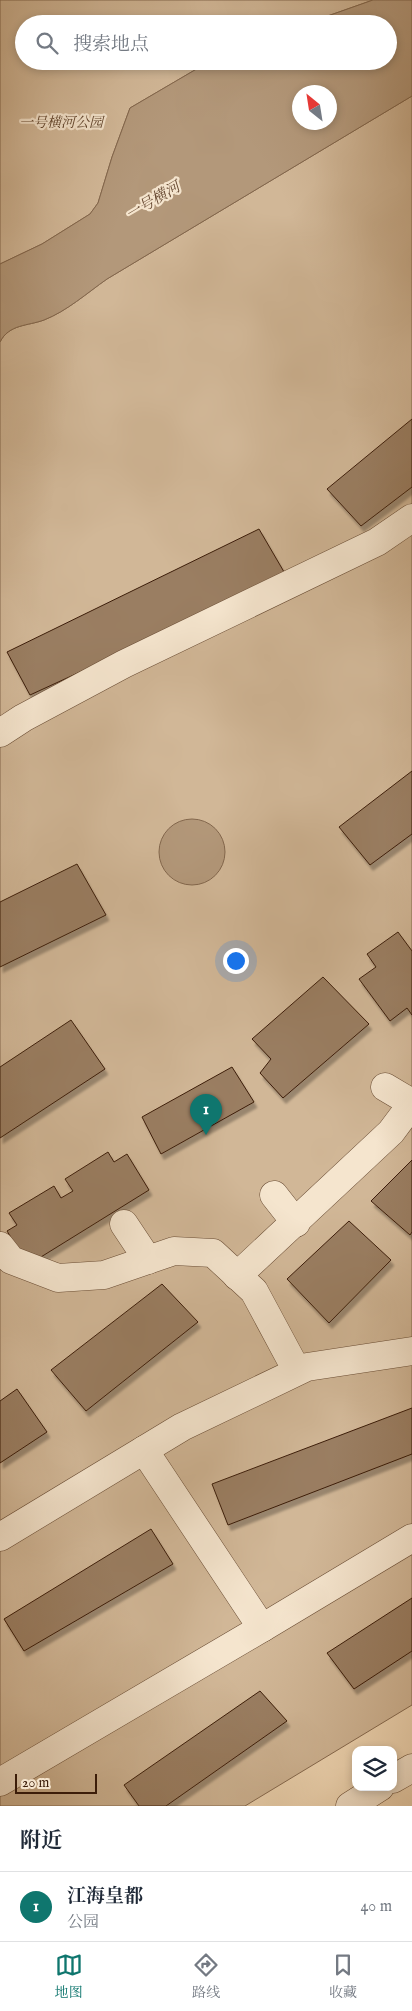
<!DOCTYPE html>
<html lang="zh">
<meta charset="utf-8">
<style>
body{margin:0;font-family:"IM FELL English","Noto Serif SC",serif;background:#f6f6f7;color:#1f2937}
.controls{position:absolute;right:15px;bottom:15px;display:grid;overflow:hidden;border-radius:10px;box-shadow:0 2px 8px #0003}
.controls button{width:45px;height:45px;display:grid;place-items:center;padding:0;border:0;border-bottom:1px solid #e0e1e3;background:#fff;color:#1f2937;font:25px sans-serif}
.compass{position:absolute;left:292px;top:85px;width:45px;height:45px;border-radius:50%;background:#fff;box-shadow:0 2px 8px #0003;rotate:330deg}
.scale{position:absolute;left:15px;bottom:12px;width:82px;box-sizing:border-box;padding-left:5px;border:2px solid #3c1d09;border-top:0;font-size:14px;line-height:18px;white-space:nowrap;color:#3c1d09;-webkit-text-stroke:4px #f5e5ce;paint-order:stroke}
.you{position:absolute;left:235px;top:960px;width:18px;height:18px;margin:-12px;border:4px solid #fff;border-radius:50%;background:#1a73e8;box-shadow:0 0 0 8px #1a73e833}
.badge{display:grid;place-items:center;width:32px;height:32px;border-radius:50%;background:#0f766e;color:#fff;font-size:16px;font-weight:700}
.pin{position:absolute;translate:-50% -41px;filter:drop-shadow(0 1px 2px #0008)}
.pin::after{content:'';position:absolute;top:26px;width:18px;height:15px;background:inherit;clip-path:polygon(0 0,100% 0,50% 100%)}
.list{margin:0;padding:0;list-style:none}
h2{display:flex;justify-content:space-between;align-items:center;height:65px;margin:0;padding:0 20px;font-size:21px}
h2 small{font-size:16px;font-weight:400;color:#747a83}
.list li{display:grid;grid-template-columns:32px 1fr auto;gap:15px;align-items:center;box-sizing:border-box;height:70px;padding:0 20px;border-top:1px solid #e0e1e3}
.list b{display:block;font-size:19px;white-space:nowrap}
.list p{margin:0;font-size:16px;white-space:nowrap;color:#747a83}
.list em{font-size:16px;font-style:normal;color:#747a83}
.icon{flex:none;width:28px;height:28px;fill:none;stroke:currentColor;stroke-width:2;stroke-linecap:round;stroke-linejoin:round}
.map{position:relative;flex:none;width:412px;height:1806px;overflow:hidden}
.search{position:absolute;background:#fff;box-shadow:0 2px 8px #0003;left:15px;right:15px;top:15px;height:55px;display:flex;align-items:center;gap:12px;box-sizing:border-box;padding:0 18px;border-radius:28px;color:#747a83;font-size:19px}
.sheet{height:135px;background:#fff}
nav{display:flex;justify-content:space-around;align-items:center;box-sizing:border-box;height:70px;border-top:1px solid #e0e1e3;background:#fff;font-size:14px;color:#747a83}
nav a{display:grid;justify-items:center;gap:2px}
nav .on{color:#0f766e}
.map>svg:first-child{display:block}
</style>
<div class="map">
<svg width="412" height="1806" viewBox="0 0 412 1806">
<defs>
<filter id="shadow"><feDropShadow dx="3" dy="5.5" stdDeviation="1" flood-color="#0004"/></filter>
</defs>
<rect width="100%" height="100%" fill="#f0d7b4"/>
<filter id="stains"><feTurbulence type="fractalNoise" baseFrequency=".004" numOctaves="4"/><feColorMatrix values="0 0 0 0 .2 0 0 0 0 .09 0 0 0 0 .02 0 0 0 .5 -.17"/></filter>
<radialGradient id="worn" r=".72"><stop offset=".6" stop-color="#630" stop-opacity="0"/><stop offset="1" stop-color="#630" stop-opacity=".3"/></radialGradient>
<g fill="#d1b797" stroke="#866a50">
<path d="M0 0H373L305 24H24V61H215L200 67 130 108 112 157 98 203 90 214 42 244 0 264Z"/>
<path d="M412 96V1705L245 1806H0V342C9 324 28 326 44 320 67 311 87 293 107 279Z"/>
</g>
<g fill="#b3987a" stroke="#83674d" fill-rule="evenodd">
<path d="M373 0H412V96L107 279C87 293 67 311 44 320 28 326 9 324 0 342V264L42 244 90 214 98 203 112 157 130 108 200 67 215 61H388V24H305ZM300 92H330V122H300Z"/>
<circle cx="192" cy="852" r="33"/>
</g>
<g fill="#9a7e62" stroke="#3c1d09" filter="url(#shadow)">
<path d="M412 419V487L361 526 327 489Z"/>
<path d="M259 529 287 577 30 695 7 652Z"/>
<path d="M412 771V834L370 865 339 827Z"/>
<path d="M77 864 106 915 0 967V902Z"/>
<path d="M398 932 412 951V1015L407 1008 390 1021 359 979 376 967 367 954Z"/>
<path d="M323 977 369 1024 283 1098 260 1073 271 1059 252 1039Z"/>
<path d="M71 1020 105 1069 0 1138V1067Z"/>
<path d="M232 1067 254 1102 161 1154 142 1117Z"/>
<path d="M108 1152 114 1162 127 1154 149 1190 28 1265 7 1231 17 1225 9 1213 54 1186 61 1198 73 1191 65 1179Z"/>
<path d="M412 1160V1232L410 1235 371 1201Z"/>
<path d="M349 1221 391 1260 329 1323 287 1279Z"/>
<path d="M162 1284 198 1322 86 1411 51 1370Z"/>
<path d="M17 1389 47 1432 0 1463V1401Z"/>
<path d="M412 1408V1454L228 1525 212 1484Z"/>
<path d="M151 1529 173 1564 24 1651 4 1619Z"/>
<path d="M412 1598V1651L354 1689 327 1653Z"/>
<path d="M260 1691 287 1721 166 1806H139L124 1785Z"/>
</g>
<g fill="none" stroke-linecap="round" stroke-linejoin="round">
<defs>
<g id="minor">
<path d="M0 733 23 718 124 664 377 542 412 518"/>
<path d="M385 1087 412 1103"/>
<path d="M274 1195 296 1223"/>
<path d="M124 1224 148 1260"/>
<path d="M0 1246 11 1260 58 1278 104 1275 174 1251 213 1253 254 1291 297 1371"/>
<path d="M237 1276 391 1132 412 1104"/>
<path d="M0 1537 182 1427 307 1367 412 1351"/>
<path d="M262 1628 412 1538"/>
<path d="M393 1779 412 1768"/>
<path d="M0 1782 262 1628 144 1450"/>
<path d="M350 1806 380 1787"/>
</g>
</defs>
<use href="#minor" stroke="#694c34" stroke-width="29"/>
<use href="#minor" stroke="#f5e5ce" stroke-width="28"/>
</g>
<g text-anchor="middle" dominant-baseline="central" stroke-width="4.5" stroke-linejoin="round" paint-order="stroke">
<g font-size="14" font-style="italic" fill="#61442c" stroke="#f5e5ce">
<text x="61" y="123">一号横河公园</text>
</g>
<g font-size="15" font-style="italic" fill="#664831" stroke="#f5e5ce">
<text transform="translate(153 201) rotate(-31)">一号横河</text>
</g>
</g>
<rect width="100%" height="100%" filter="url(#stains)"/>
<rect width="100%" height="100%" fill="url(#worn)"/>
</svg>
<div class="controls">
<button><svg class="icon" aria-label="layers" viewBox="0 0 24 24"><path d="M12 4l9 5-9 5-9-5zM3 14l9 5 9-5"/></svg></button>
</div>
<svg class="compass" viewBox="-18 -18 36 36"><path d="M0-13l5 13h-10z" fill="#e53935"/><path d="M0 13l5-13h-10z" fill="#747a83"/></svg>
<div class="scale">20 m</div>
<div class="you"></div>
<div class="pin badge" style="left:206px;top:1135px">1</div>
<div class="search"><svg class="icon" aria-label="search" viewBox="0 0 24 24"><circle cx="10" cy="10" r="6"/><path d="M15 15l6 6"/></svg>搜索地点</div>
</div>
<section class="sheet">
<h2>附近<small></small></h2>
<ul class="list">
<li><span class="badge">1</span><div><b>江海皇都</b><p>公园</p></div><em>40 m</em></li>
</ul>
</section>
<nav>
<a class="on"><svg class="icon" aria-label="map" viewBox="0 0 24 24"><path d="M3 6l6-2 6 2 6-2v14l-6 2-6-2-6 2zM9 4v14M15 6v14"/></svg>地图</a>
<a><svg class="icon" aria-label="directions" viewBox="0 0 24 24"><path d="M12 3l9 9-9 9-9-9zM9 14v-3h6M13 9l2 2-2 2"/></svg>路线</a>
<a><svg class="icon" aria-label="saved" viewBox="0 0 24 24"><path d="M7 4h10v16l-5-4-5 4z"/></svg>收藏</a>
</nav>
